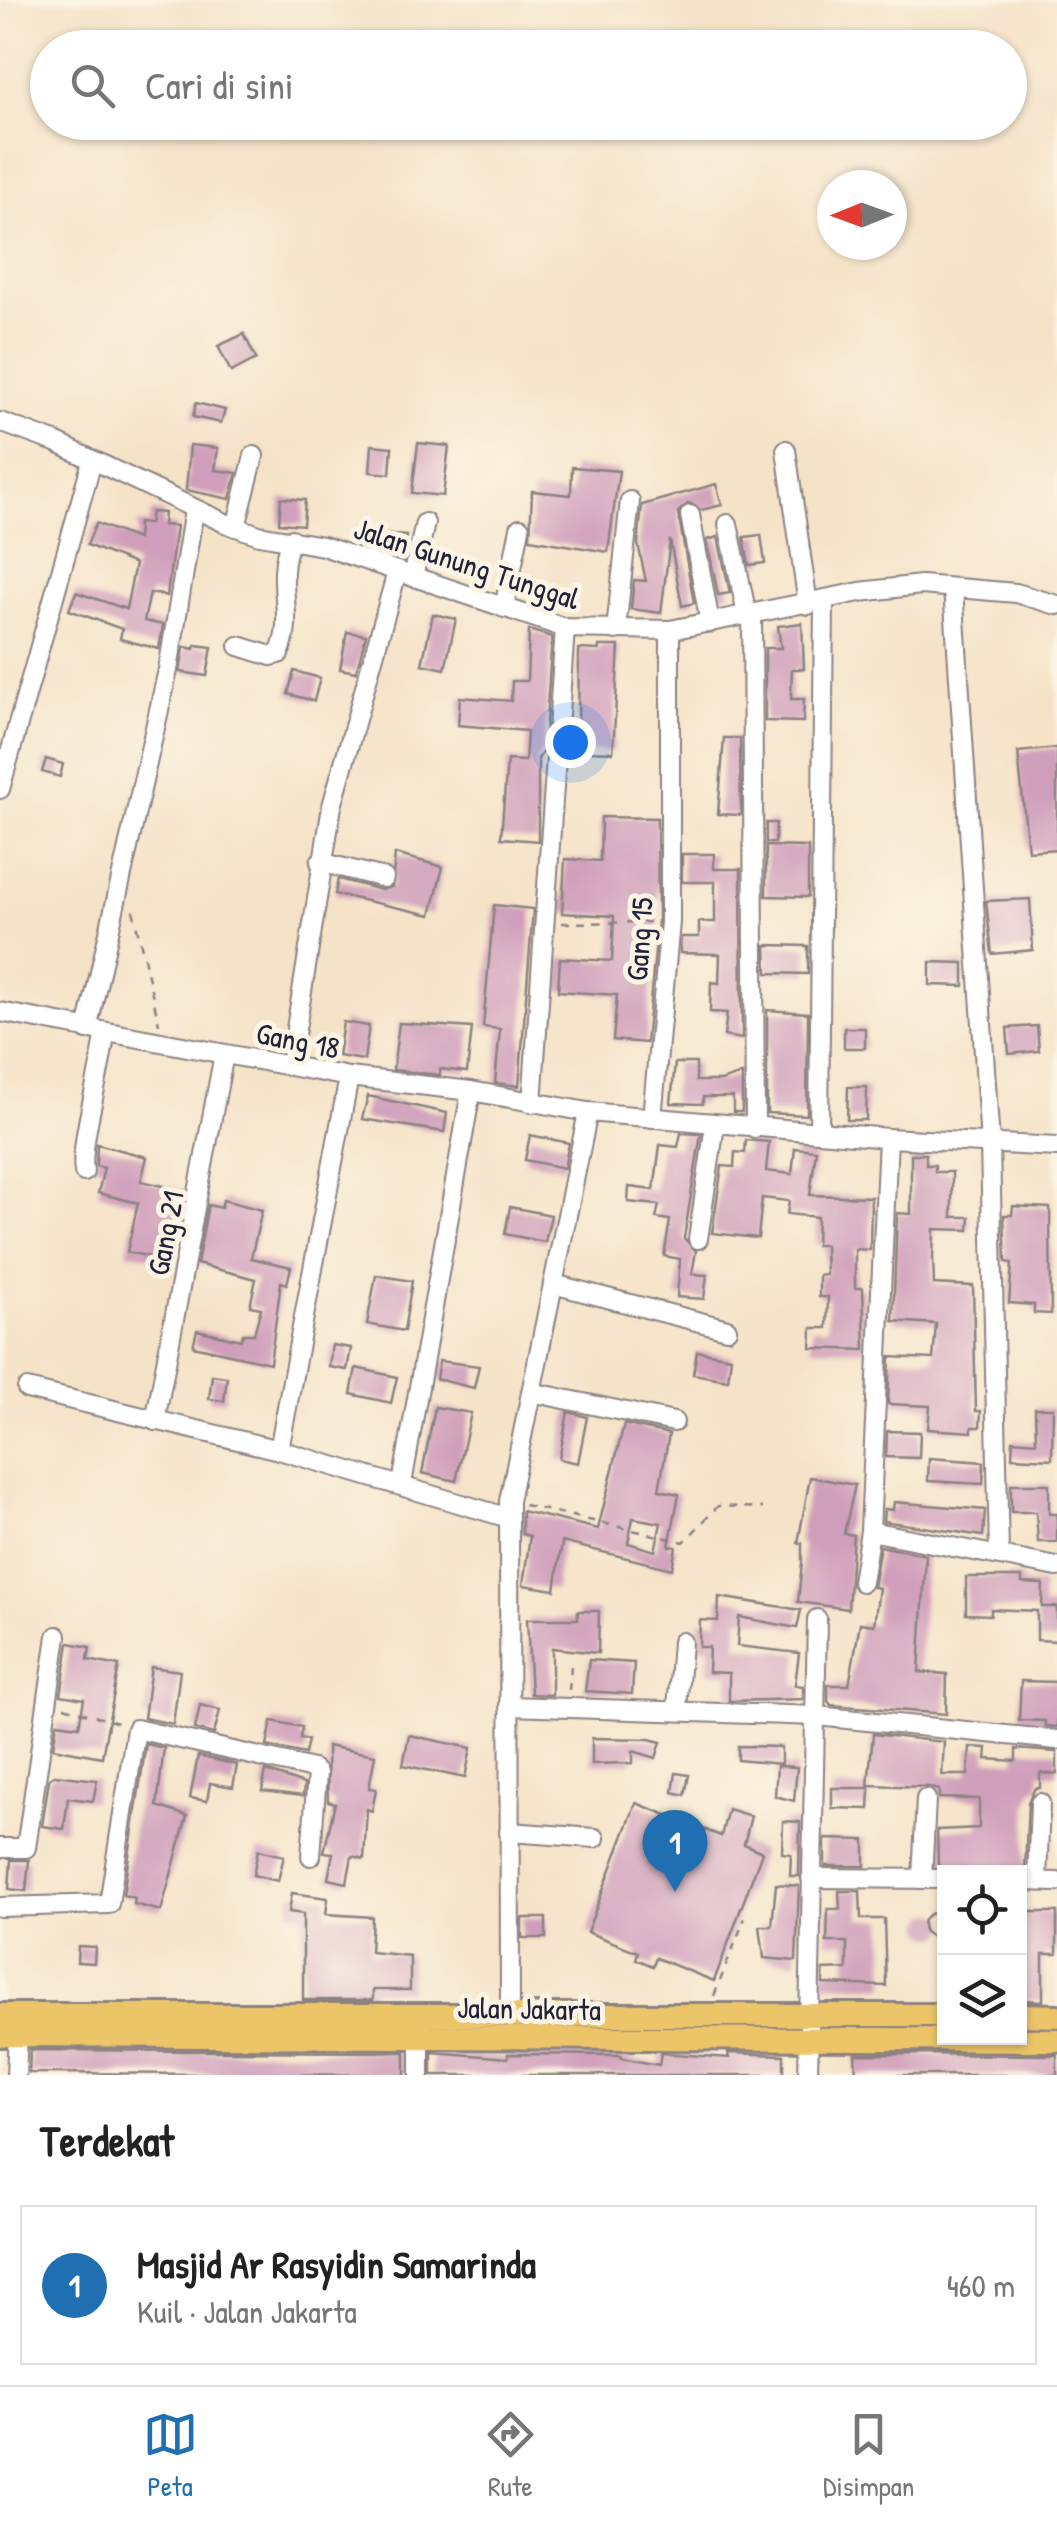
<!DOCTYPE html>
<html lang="id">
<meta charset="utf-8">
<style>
body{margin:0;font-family:"Patrick Hand",sans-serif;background:#f2f2f2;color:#222}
.controls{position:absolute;right:30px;bottom:30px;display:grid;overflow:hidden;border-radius:0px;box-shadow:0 2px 8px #0004}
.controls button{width:90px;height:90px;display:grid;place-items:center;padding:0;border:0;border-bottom:2px solid #e0e0e0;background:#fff;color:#222;font:50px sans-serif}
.compass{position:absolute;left:817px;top:170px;width:90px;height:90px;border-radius:50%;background:#fff;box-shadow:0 2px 8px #0004;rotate:269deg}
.you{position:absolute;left:570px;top:742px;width:35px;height:35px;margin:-25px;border:8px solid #fff;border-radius:50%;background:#1a73e8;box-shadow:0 0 0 15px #1a73e833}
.badge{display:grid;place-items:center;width:65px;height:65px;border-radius:50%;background:#1f6fb2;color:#fff;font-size:32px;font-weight:700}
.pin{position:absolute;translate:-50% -82px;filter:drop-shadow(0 2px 5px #0008)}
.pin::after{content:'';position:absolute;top:52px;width:35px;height:30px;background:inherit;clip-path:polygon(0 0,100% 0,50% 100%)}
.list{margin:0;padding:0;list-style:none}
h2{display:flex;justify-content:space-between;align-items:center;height:130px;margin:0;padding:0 40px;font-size:42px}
h2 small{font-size:32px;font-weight:400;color:#767676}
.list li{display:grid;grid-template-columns:65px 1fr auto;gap:30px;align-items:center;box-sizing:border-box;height:160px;margin:0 20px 20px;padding:0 20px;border:2px solid #e0e0e0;border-radius:0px}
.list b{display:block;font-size:38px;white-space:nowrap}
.list p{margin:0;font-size:32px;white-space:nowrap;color:#767676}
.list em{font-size:32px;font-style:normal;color:#767676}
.icon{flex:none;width:55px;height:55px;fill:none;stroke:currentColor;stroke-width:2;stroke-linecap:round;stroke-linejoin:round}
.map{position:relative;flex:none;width:1057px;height:2075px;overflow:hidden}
.search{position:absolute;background:#fff;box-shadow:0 2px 8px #0004;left:30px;right:30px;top:30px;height:110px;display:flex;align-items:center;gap:25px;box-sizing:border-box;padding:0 35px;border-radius:55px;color:#767676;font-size:38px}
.sheet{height:310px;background:#fff}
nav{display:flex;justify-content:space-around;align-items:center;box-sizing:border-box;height:140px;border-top:2px solid #e0e0e0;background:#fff;font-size:28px;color:#767676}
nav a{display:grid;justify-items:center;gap:5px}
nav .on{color:#1f6fb2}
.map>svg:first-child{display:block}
</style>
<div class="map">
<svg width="1057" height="2075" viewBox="0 0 1057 2075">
<rect width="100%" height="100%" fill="#fcf5e5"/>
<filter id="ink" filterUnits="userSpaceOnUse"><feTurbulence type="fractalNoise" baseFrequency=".01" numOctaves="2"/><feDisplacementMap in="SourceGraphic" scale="20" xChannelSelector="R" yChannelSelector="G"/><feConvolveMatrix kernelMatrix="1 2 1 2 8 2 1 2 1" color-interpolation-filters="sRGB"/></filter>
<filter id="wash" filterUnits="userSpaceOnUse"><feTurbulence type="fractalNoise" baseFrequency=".0048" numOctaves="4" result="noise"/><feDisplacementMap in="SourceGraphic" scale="40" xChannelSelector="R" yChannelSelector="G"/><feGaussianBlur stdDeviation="2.25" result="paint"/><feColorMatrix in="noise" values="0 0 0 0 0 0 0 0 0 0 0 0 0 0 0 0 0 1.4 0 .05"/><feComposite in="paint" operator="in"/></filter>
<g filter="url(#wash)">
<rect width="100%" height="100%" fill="#f5e3c8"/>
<g id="blocks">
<g fill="#cf9eba" fill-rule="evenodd">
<path d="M244 334 256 359 231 372 218 346Z"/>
<path d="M196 403 225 410 221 423 193 417Z"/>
<path d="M418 443 449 446 443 496 412 493Z"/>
<path d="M190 445 218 448 215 470 237 473 230 499 186 490Z"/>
<path d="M372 445 392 447 390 474 370 472Z"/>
<path d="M572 467 619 471 608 552 530 539 532 491 571 495Z"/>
<path d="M716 484 722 505 701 510 689 503 678 512 694 603 682 606 670 540 661 613 631 609 634 580 646 581 638 544 642 505Z"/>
<path d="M281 498 305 500 303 525 279 523Z"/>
<path d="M151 512 164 513 163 525 176 526 167 596 150 593 144 621 163 625 159 649 120 639 122 629 69 610 76 592 126 609 135 564 87 545 96 523 137 539 138 523 149 524Z"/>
<path d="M383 534 406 536 403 555 381 552Z"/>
<path d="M761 535 765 563 749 565 744 537Z"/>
<path d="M718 537 730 593 718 595 707 540Z"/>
<path d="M433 614 456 619 445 669 422 664Z"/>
<path d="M802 623 804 669H792L791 699H804L803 722 765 721V648H781L778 626Z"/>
<path d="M529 630 552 637 544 750 538 759V841L501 838 507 760 525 761 527 731 458 725 460 697 511 701 512 681H527Z"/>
<path d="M347 632 366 635 356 672 340 669Z"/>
<path d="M196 645 212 647 207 676 180 672 184 647 195 649Z"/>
<path d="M599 646H619L613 752 587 751V732L578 730 579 649 599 650Z"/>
<path d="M294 671 320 678 314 701 288 694Z"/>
<path d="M724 738H740L741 815 718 814Z"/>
<path d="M1057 748V849L1028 851 1018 752Z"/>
<path d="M46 759 63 764 60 777 42 772Z"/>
<path d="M601 817 657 818 658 921 646 1043 613 1040 617 995 558 991 560 958 612 961 614 916 562 913 565 859 600 861Z"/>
<path d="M766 823H776L775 843H766Z"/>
<path d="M766 846 808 847V897L766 896Z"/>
<path d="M395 854 443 867 431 915 335 894 338 879 381 890 392 887Z"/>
<path d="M682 854H714V869H741L742 1039 724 1036 727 1013 710 1012 711 982 719 983 720 954 680 953 681 937H699V922H715V882H682Z"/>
<path d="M1030 899 1033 950 992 954 986 901Z"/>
<path d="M494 905 533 909 519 1086 495 1083 500 1029 483 1027Z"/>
<path d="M766 945 808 946V974L767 973Z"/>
<path d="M930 962 964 963V986L930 985Z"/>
<path d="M767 1010 808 1013 807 1115 767 1113Z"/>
<path d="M343 1022 369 1026 364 1060 338 1056Z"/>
<path d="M399 1023 472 1028 467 1072 440 1069V1075L393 1070Z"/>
<path d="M1037 1026 1039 1051 1009 1054 1007 1028Z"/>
<rect x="844" y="1028" width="21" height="20"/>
<path d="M675 1063H696V1081H721L742 1074V1112H733V1097H703V1104L671 1103Z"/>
<path d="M848 1087H867L866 1120H847Z"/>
<path d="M368 1096 447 1113 444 1132 362 1119Z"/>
<path d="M681 1133 701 1134 684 1238 696 1251 692 1274 707 1275 704 1299 677 1297 680 1259 664 1256 670 1220 656 1218 659 1205 628 1202 629 1187 654 1190 660 1145 678 1147Z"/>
<path d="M530 1135 569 1143 564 1168 525 1160Z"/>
<path d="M746 1140 769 1142 766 1171 792 1174 795 1148 816 1150 810 1195 871 1197 870 1250 855 1249V1288H863L865 1350 811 1348 812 1328H827L828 1297H819V1275H826L825 1245H816L817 1217 787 1214 789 1201 762 1198 758 1238 712 1233 722 1166 734 1167 735 1152 745 1153Z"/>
<path d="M97 1144 147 1157 141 1181 186 1191 177 1236 171 1235 166 1260 127 1252 138 1203 98 1193 104 1168 96 1166Z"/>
<path d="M911 1154H926V1165H935V1172H952V1217H970L969 1230 934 1229 933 1257 934 1284 973 1286 976 1411H981L980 1427H972V1432L928 1429 930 1406 888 1404 890 1357 933 1359 936 1324 893 1321 897 1213 911 1214Z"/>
<path d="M223 1200 262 1210 251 1258 291 1267 287 1284 281 1282 270 1363 193 1346 197 1330 241 1340 243 1334H254L261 1308 250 1306 256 1279 197 1264 208 1205 221 1208Z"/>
<path d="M1013 1206 1050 1208 1051 1314 1034 1313V1305L1009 1303 1012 1263 1006 1262 1004 1215H1012Z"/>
<path d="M510 1207 551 1215 545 1242 505 1234Z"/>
<path d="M376 1275 412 1281 404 1331 367 1324Z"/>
<path d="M332 1345 351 1348 347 1370 329 1367Z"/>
<path d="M697 1351 731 1357 728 1380 693 1374Z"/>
<path d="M439 1361 479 1366 474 1388 436 1379Z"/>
<path d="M356 1368 397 1377 391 1403 351 1394Z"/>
<path d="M212 1375 227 1377 224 1401 209 1399Z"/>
<path d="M435 1407 471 1413 456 1481 422 1473Z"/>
<path d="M1035 1408H1053L1052 1459 1012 1457 1013 1440 1036 1442Z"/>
<path d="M568 1412 587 1417 578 1463 559 1459Z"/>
<path d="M624 1424 669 1434 659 1490 679 1494 669 1546 676 1547 672 1569 562 1542 555 1590 523 1585 530 1536 522 1534V1511L598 1529ZM633 1518 661 1523 655 1551 628 1543Z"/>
<path d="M887 1431 920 1432 919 1458 886 1457Z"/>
<path d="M929 1458 984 1462 983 1484 928 1481Z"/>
<path d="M810 1477 855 1485 844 1533 853 1535 848 1609 798 1602 802 1562V1543H798Z"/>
<path d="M1011 1484H1049V1514H1057V1542H1038L1036 1512H1011Z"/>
<path d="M894 1502 985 1510 983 1536 883 1521 884 1509 893 1510Z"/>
<path d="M880 1546 926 1555 919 1672 947 1674 946 1714 831 1705 828 1701V1685H849L860 1623 874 1625 879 1588 873 1587Z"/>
<path d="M966 1577H1022V1583L1043 1584 1042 1607H1057V1641L1037 1640V1611L991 1609V1615L966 1614Z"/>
<path d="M719 1597 801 1610 797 1628 739 1617 737 1646 799 1653 795 1685 803 1686V1699L729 1701V1673L708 1672 709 1647H699L700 1620 718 1621Z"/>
<path d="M578 1611H599L598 1653 552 1648V1695L531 1694 527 1619H578Z"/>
<path d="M69 1643 90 1647 88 1660 119 1666 102 1757 53 1748 57 1723 79 1726 84 1699 61 1695Z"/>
<path d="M589 1660 634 1663 632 1694 585 1691Z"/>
<path d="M151 1667 180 1671 173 1724 144 1718Z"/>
<path d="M1021 1681 1057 1682V1727L1045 1726V1721L1019 1720Z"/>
<path d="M200 1705 220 1710 214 1734 195 1729Z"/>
<path d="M272 1721 302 1727 300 1738 308 1740 305 1754 267 1746Z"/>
<path d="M873 1734 944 1742 942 1775H968L970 1747 987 1748 986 1759 1016 1761V1749L1057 1752V1774L1040 1773V1788H1035L1028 1802 1025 1869 955 1872 938 1866 937 1830 979 1828V1799L939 1798V1790L928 1787 868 1785Z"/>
<path d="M409 1735 471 1748 465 1778 403 1765Z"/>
<path d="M592 1738 649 1739 661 1742 656 1758 633 1751V1763L592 1764Z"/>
<path d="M146 1744 164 1748 157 1806 187 1816 161 1911 134 1904 135 1898 123 1895Z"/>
<path d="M327 1746 375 1755 369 1788 376 1789 372 1811 367 1809 364 1859 352 1856 347 1883 328 1879 333 1853 324 1852 335 1803 328 1801Z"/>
<path d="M738 1746 781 1747V1764L738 1760Z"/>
<path d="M198 1756 237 1765 233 1787 210 1783 207 1801 190 1798Z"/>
<path d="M777 1766 797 1767 794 1801 775 1796Z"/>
<path d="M266 1771 304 1784 303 1796 262 1791Z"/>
<path d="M676 1773 689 1775 685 1795 673 1792Z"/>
<path d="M55 1775 97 1780 93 1801 68 1798 64 1829 42 1826 49 1779Z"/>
<path d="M832 1788H870L869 1809 832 1808Z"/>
<path d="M636 1803 721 1836 728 1809 751 1816 744 1844 762 1852 714 1981 656 1958 653 1966 636 1959 638 1952 587 1932Z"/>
<path d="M783 1821 800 1822 799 1876H790L791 1854 782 1853Z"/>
<path d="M825 1839 865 1840V1866H825Z"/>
<path d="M258 1850 284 1856 278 1881 253 1875Z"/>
<path d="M11 1860H29L26 1891 9 1889Z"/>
<path d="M776 1884 799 1886 796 1961 764 1958 760 1926H772Z"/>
<path d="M839 1891H860L861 1919H884L886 1986 823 1984V1970L847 1969V1942H827L828 1909H840Z"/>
<path d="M292 1893 328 1898 326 1914 372 1917 370 1952 410 1956V1990H373V2000H303V1914L289 1912Z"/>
<path d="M1020 1912H1057V1954H1043V2001L1020 2000Z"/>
<circle cx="935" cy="1925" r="12"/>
<rect x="522" y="1918" width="24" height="20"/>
<path d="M78 1946 95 1947 94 1963 77 1962Z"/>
<path d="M30 2050 405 2052V2075L29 2073Z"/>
<path d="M432 2052 508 2058V2054L621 2055V2058L659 2065 661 2053 729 2058 728 2053 784 2055V2075H432Z"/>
<path d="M855 2054 1057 2055V2075H856Z"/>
</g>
</g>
</g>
<g filter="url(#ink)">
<use href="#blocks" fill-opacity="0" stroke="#8c8282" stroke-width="2.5"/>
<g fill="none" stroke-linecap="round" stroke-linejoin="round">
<defs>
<g id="minor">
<path d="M0 422 55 442 225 523 259 535 323 546 565 628 670 630 860 592 921 585 1016 593 1057 605"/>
<path d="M786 450 808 605"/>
<path d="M690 515 710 623"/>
<path d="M728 524 747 615"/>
<path d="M236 527 254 456"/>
<path d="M413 577 425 523"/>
<path d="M953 588 990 1144 999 1555"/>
<path d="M504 608 520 528"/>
<path d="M752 613 755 1128"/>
<path d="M616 630 630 501"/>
<path d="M239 646 271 656 279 654C297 614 273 585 291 539"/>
<path d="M0 789 92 461"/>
<path d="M320 862 384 878"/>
<path d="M0 1012 349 1077 471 1091 588 1112 888 1138 1057 1147"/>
<path d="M87 1030 168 670 194 510"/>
<path d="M290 1066 332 806 397 572"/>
<path d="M349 1077 279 1450 509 1518"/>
<path d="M532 1103 565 628"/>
<path d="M652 1118 670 922V630"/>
<path d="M819 1132 824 602"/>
<path d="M888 1138 870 1531 1057 1567"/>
<path d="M84 1172C79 1142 102 1071 105 1033"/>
<path d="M698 1239 715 1125"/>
<path d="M553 1284 727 1329"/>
<path d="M27 1389 279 1450"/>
<path d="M531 1392 674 1422"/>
<path d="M155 1421 224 1054"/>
<path d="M402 1484 471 1091"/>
<path d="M862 1582 870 1531"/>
<path d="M509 1706 817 1716 1057 1740"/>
<path d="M677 1710 682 1642"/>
<path d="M509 1832 595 1838"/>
<path d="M0 1848H26L57 1636"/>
<path d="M811 1878 944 1879"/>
<path d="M922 1879 926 1799"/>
<path d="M1020 1881 1057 1882"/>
<path d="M1037 1881 1040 1803"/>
<path d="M0 1907 109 1904 136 1729 313 1769 317 1773 311 1856"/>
<path d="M510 2011 509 1501 588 1112"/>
<path d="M16 2075 18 2034"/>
<path d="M420 2075V2026"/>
<path d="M808 2075 817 1619"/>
</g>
<g id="major">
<path d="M0 2015H944"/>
<path d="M1020 2015 1057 2016"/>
<path d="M0 2035 1057 2040"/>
</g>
</defs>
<use href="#minor" stroke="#8c8282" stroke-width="22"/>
<use href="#major" stroke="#8c8282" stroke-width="28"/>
<g stroke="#8c8282" stroke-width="2.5" stroke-dasharray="8 8" stroke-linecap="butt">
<path d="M133 910 159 1024"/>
<path d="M562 923 654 922"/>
<path d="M524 1505 684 1542 718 1506 763 1508"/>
<path d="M569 1690 571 1666"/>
<path d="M64 1707 118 1723"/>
<path d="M714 1996 745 1918"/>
</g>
<use href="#minor" stroke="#fff" stroke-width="18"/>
<use href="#major" stroke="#edc569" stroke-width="22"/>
</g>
</g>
<g text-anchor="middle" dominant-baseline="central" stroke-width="10" stroke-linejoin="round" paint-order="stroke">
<g font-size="30" fill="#22223b" stroke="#fcf5e5">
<text transform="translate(467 563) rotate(18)">Jalan Gunung Tunggal</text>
<text transform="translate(639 939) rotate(-86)">Gang 15</text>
<text transform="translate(298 1040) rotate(11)">Gang 18</text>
<text transform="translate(165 1233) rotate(-79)">Gang 21</text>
<text transform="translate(529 2008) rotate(1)">Jalan Jakarta</text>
</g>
</g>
</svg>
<div class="controls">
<button><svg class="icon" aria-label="locate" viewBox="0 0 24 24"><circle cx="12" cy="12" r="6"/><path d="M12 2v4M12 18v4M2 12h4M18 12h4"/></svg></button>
<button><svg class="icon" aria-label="layers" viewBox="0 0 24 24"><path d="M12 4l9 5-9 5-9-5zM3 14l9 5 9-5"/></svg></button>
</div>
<svg class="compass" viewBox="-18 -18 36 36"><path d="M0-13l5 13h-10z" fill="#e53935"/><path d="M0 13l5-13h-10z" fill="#767676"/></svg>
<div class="you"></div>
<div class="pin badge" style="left:675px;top:1892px">1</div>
<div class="search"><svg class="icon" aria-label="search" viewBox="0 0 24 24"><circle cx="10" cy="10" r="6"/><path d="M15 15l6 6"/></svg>Cari di sini</div>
</div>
<section class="sheet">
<h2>Terdekat<small></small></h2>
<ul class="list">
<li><span class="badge">1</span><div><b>Masjid Ar Rasyidin Samarinda</b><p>Kuil · Jalan Jakarta</p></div><em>460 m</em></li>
</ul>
</section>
<nav>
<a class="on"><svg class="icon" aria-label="map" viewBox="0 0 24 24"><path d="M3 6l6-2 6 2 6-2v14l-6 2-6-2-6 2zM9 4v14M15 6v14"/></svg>Peta</a>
<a><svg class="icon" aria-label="directions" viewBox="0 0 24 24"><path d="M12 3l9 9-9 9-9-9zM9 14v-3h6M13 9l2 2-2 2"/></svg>Rute</a>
<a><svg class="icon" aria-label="saved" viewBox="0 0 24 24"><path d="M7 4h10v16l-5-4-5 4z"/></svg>Disimpan</a>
</nav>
